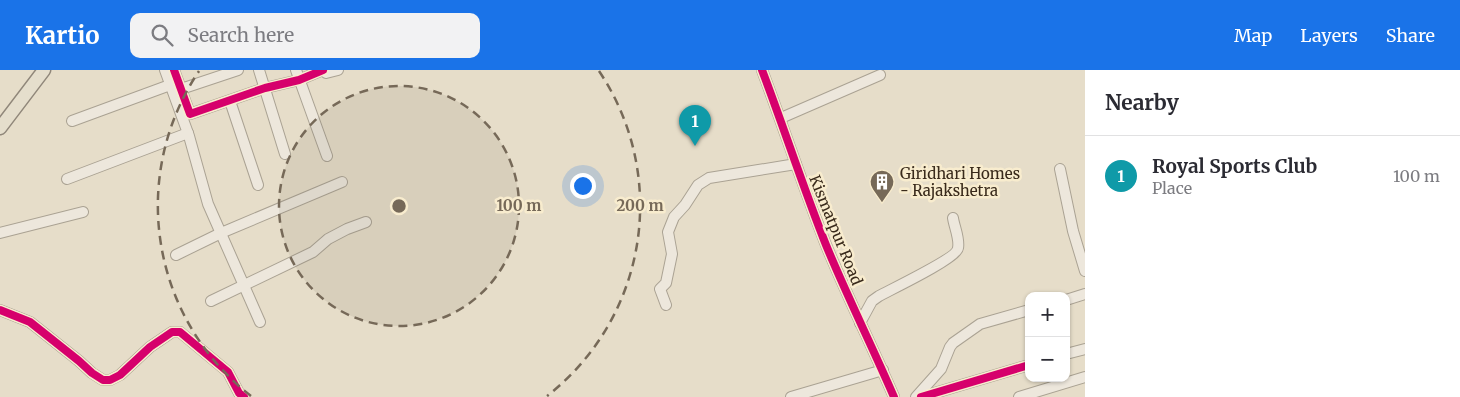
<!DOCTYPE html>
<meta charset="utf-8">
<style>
body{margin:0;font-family:Merriweather,serif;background:#f2f2f3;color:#2b2b33}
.controls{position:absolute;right:15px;bottom:15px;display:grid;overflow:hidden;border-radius:10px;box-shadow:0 1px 4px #0004}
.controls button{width:45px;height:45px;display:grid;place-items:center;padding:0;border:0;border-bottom:1px solid #e1e1e2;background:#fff;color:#2b2b33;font:25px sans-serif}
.you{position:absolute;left:582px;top:115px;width:18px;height:18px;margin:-12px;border:4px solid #fff;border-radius:50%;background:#1a73e8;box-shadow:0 0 0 8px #1a73e833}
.badge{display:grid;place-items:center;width:32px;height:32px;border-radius:50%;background:#1a73e8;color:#fff;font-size:16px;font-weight:700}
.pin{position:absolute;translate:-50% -41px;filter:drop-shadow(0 1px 2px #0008)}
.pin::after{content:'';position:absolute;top:26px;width:18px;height:15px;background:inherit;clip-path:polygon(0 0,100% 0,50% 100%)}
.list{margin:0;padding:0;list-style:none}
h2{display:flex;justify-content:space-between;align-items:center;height:65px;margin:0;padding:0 20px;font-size:21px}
h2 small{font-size:16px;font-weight:400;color:#7c7c81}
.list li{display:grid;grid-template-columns:32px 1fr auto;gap:15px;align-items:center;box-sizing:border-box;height:80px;padding:0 20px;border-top:1px solid #e1e1e2}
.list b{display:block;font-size:19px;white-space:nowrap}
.list p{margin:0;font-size:16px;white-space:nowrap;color:#7c7c81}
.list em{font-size:16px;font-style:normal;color:#7c7c81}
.icon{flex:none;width:28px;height:28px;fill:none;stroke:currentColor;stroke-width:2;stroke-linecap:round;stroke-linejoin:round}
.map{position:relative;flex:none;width:1085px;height:327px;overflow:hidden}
header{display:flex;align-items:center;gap:30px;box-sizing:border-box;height:70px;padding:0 25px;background:#1a73e8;color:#fff}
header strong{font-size:24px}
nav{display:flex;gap:28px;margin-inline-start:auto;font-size:18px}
.search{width:350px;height:45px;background:#f2f2f3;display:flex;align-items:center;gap:12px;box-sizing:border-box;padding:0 18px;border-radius:10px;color:#7c7c81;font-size:19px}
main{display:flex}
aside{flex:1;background:#fff}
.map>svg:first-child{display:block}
</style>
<header>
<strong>Kartio</strong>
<div class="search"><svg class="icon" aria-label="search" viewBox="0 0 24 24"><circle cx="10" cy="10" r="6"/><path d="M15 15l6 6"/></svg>Search here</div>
<nav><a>Map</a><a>Layers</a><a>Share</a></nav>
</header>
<main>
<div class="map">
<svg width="1085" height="327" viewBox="0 0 1085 327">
<rect width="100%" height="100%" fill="#e6ddc9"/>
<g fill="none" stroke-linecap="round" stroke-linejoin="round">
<defs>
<g id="minor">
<path d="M165 0 189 66 208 134 260 252"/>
<path d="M174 0 190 44 265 18 299 10 323 0"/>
<path d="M259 0 285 84"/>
<path d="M296 0 327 86"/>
<path d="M323 0 326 3 338 0"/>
<path d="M762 0C784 58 803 117 826 175 847 226 872 276 894 327"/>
<path d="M181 19 238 0"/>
<path d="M230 31 258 115"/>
<path d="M781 48 880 5"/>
<path d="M72 51 170 15"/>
<path d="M1060 99 1073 161 1085 201"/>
<path d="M67 109 188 63"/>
<path d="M0 163 83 142"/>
<path d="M176 185 221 163 342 112"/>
<path d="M1066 230 1085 224"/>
<path d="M211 231 313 182 328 169 347 159 366 152"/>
<path d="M666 235 660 219 666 213 672 184 668 162 674 147 685 135 698 115 709 108 796 94"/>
<path d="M0 240 30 252 79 291 92 303 103 310H110L120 305 150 277 172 262H180L228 302 239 323 244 327"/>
<path d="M860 253 872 231 879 226C892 219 957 188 958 178 960 169 954 156 953 148"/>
<path d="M1066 284 1085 279"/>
<path d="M791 327 883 300"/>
<path d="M916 327 941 299 950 277 953 273 980 254 1029 240"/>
<path d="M921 327 1029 295"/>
<path d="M1019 327 1085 307"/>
</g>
<path id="major" d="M0 58 44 0"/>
</defs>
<use href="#minor" stroke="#aaa293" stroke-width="12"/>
<use href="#major" stroke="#90877a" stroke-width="15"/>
<use href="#minor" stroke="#ede7dc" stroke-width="10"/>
<use href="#major" stroke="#e5decc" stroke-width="12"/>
<defs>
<g id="cycleway">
<path d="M174 0 190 44 265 18 299 10 323 0"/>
<path d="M762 0C784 58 803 117 826 175 847 226 872 276 894 327"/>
<path d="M0 240 30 252 79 291 92 303 103 310H110L120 305 150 277 172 262H180L228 302 239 323 244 327"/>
<path d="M921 327 1029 295"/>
</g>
</defs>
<use href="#cycleway" stroke="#f8ecce" stroke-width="11"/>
<use href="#cycleway" stroke="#d6006c" stroke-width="8"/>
</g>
<circle cx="399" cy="136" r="120" fill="#766958" fill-opacity=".12"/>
<g fill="none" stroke="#766958" stroke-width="2.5" stroke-dasharray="9 6">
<circle cx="399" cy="136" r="120"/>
<path d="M251 326A241 241 0 0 1 199 1M599 1A241 241 0 0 1 547 326"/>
</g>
<defs>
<symbol id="building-pin" viewBox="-11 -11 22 30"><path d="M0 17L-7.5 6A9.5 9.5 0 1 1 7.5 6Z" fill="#766958" stroke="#f8ecce"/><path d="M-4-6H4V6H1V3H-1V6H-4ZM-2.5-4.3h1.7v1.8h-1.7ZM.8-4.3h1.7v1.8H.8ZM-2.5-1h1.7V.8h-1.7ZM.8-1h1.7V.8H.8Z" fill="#fff"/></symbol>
</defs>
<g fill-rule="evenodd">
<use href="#building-pin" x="868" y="98" width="28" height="38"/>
</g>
<g text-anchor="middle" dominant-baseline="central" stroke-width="5" stroke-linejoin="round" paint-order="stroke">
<g font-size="15" fill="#392a1b" stroke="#f8ecce" text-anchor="start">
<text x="900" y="103">Giridhari Homes<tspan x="900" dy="17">- Rajakshetra</tspan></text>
</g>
<g font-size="15" fill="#392a1b" stroke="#f8ecce">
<text transform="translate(836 160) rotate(68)">Kismatpur Road</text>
</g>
</g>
<circle cx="399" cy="136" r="8" fill="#766958" stroke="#f8ecce" stroke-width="2.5"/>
<g font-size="15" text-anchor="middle" font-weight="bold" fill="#766958" stroke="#f8ecce" stroke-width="5" stroke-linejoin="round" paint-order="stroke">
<text x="519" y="141">100 m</text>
<text x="640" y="141">200 m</text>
</g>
</svg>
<div class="controls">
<button>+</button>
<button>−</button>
</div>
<div class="you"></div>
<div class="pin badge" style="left:695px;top:76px;background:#0f9aa8">1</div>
</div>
<aside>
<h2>Nearby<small></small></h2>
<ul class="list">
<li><span class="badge" style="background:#0f9aa8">1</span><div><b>Royal Sports Club</b><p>Place</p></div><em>100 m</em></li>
</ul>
</aside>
</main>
